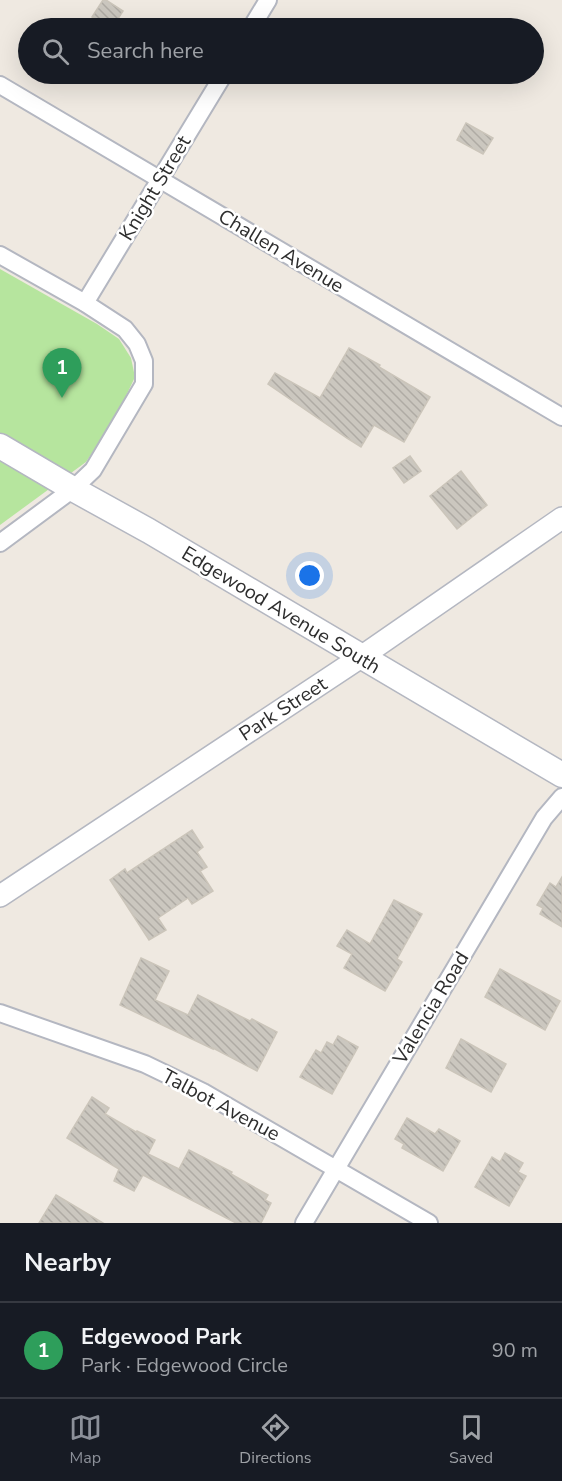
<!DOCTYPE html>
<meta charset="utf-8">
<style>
body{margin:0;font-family:"Nunito Sans",sans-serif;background:#242831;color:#f1f3f6}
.you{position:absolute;left:310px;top:576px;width:21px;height:21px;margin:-15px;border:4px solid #fff;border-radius:50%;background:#1a73e8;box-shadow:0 0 0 9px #1a73e833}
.badge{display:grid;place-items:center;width:39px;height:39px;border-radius:50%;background:#8c9099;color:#fff;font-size:20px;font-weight:700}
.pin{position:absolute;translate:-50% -50px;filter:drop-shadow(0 2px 3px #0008)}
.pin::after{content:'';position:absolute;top:32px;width:21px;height:18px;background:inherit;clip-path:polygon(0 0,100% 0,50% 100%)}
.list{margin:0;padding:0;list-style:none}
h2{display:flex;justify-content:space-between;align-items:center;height:78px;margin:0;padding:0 24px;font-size:26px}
h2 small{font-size:20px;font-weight:400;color:#9ea1a6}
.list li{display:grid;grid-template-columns:39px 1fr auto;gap:18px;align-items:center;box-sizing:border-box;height:96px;padding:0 24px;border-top:2px solid #363941}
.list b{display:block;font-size:22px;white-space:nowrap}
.list p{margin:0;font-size:20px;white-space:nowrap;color:#9ea1a6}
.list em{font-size:20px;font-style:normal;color:#9ea1a6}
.icon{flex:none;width:33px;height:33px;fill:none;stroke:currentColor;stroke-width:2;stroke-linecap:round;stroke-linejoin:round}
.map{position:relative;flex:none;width:562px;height:1223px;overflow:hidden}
.search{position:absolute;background:#171b24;box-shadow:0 6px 24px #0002;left:18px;right:18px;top:18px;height:66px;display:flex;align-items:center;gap:15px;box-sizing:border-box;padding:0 21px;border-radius:33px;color:#9ea1a6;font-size:22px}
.sheet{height:174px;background:#171b24}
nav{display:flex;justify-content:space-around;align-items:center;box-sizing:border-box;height:84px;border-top:2px solid #363941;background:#171b24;font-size:16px;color:#9ea1a6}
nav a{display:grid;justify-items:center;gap:3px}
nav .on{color:#8c9099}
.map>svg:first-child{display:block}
</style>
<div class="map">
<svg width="562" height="1223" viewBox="0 0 562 1223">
<defs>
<pattern id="building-back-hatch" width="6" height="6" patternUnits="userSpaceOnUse" patternTransform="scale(1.5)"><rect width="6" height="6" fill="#cbc7bf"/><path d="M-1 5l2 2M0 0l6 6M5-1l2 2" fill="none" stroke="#afaba4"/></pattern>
</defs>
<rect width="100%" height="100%" fill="#efe9e1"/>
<path fill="#b6e59e" d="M0 269 97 324 119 339 131 358 135 377 115 419 86 462 0 525Z"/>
<g fill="url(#building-back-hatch)" stroke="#cbc5ba" stroke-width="1.5">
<path d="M103 0H106L123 11 112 28 92 17Z"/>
<path d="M466 123 493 138 483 154 457 140Z"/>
<path d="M349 348 380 365 379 367 430 397 404 442 374 425 361 447 347 438 268 384 275 373 320 398Z"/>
<path d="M410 456 421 471 404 483 393 468Z"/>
<path d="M461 471 487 505 457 529 430 496Z"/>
<path d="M192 830 203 847 197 852 207 867 200 871 213 891 192 904 188 898 158 918 166 930 149 940 110 880 125 869 127 873Z"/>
<path d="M562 877V927L540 914 543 908 537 905 550 883 556 887Z"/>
<path d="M394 900 422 914 397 959 402 962 385 991 344 968 352 954 337 946 347 930 370 944Z"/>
<path d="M141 958 169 971 155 1000 188 1015 198 995 250 1021 252 1019 277 1032 257 1071 213 1048V1049L120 1005Z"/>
<path d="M500 969 560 1001 545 1030 485 997Z"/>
<path d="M338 1036 358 1047 332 1094 300 1077 316 1050 321 1053 327 1042 333 1045Z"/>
<path d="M461 1039 506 1064 491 1092 446 1068Z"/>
<path d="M92 1097 109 1108 105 1114 136 1132 137 1131 155 1140 148 1154 179 1169 189 1150 232 1172 231 1174 268 1195 265 1200 271 1203 261 1223H236L143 1175 134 1191 114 1181 119 1169 67 1138Z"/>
<path d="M407 1118 435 1134 439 1129 460 1141 443 1171 402 1148 404 1144 395 1139Z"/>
<path d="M505 1153 523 1163 518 1172 526 1176 509 1206 475 1187 492 1157 500 1162Z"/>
<path d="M56 1195 103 1223H39Z"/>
</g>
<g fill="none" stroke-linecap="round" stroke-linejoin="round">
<defs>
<g id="minor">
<path d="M251 28 268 0"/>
<path d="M0 85 562 417"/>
<path d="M0 255 85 303 125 329 137 344 144 361V384L93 470 73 489 0 543"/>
<path d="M85 303 224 74"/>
<path d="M0 1013 145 1064 203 1092 429 1223"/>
<path d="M304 1223 544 818 562 797"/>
</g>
<path id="tertiary" d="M0 896 361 657 562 518"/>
<path id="secondary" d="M0 446 73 489 149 531 562 775"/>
</defs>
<use href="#minor" stroke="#b4b7c1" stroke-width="20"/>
<use href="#tertiary" stroke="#b4b7c1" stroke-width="24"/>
<use href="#secondary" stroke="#b4b7c1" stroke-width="27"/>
<use href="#minor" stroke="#fff" stroke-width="16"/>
<use href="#tertiary" stroke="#fff" stroke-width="21"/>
<use href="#secondary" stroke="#fff" stroke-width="24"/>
</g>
<g text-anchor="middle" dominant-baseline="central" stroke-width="5" stroke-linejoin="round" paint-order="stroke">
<g font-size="20" fill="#2e2e2e" stroke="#fff">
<text transform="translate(155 188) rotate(-59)">Knight Street</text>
<text transform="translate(281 251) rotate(31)">Challen Avenue</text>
<text transform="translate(281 610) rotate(31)">Edgewood Avenue South</text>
<text transform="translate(283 709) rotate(-33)">Park Street</text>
<text transform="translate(431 1008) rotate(-59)">Valencia Road</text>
<text transform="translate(221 1105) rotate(28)">Talbot Avenue</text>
</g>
</g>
</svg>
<div class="you"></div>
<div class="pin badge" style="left:62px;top:398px;background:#2e9e5b">1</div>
<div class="search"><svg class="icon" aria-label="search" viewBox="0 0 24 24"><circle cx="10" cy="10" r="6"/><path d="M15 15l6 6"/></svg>Search here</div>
</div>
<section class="sheet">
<h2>Nearby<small></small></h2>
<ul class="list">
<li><span class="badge" style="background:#2e9e5b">1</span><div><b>Edgewood Park</b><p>Park · Edgewood Circle</p></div><em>90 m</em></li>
</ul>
</section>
<nav>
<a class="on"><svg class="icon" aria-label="map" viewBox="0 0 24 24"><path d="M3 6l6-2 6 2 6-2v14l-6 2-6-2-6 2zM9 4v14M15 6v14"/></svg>Map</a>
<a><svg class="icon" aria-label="directions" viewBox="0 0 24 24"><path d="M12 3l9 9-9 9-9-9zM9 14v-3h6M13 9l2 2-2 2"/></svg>Directions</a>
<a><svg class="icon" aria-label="saved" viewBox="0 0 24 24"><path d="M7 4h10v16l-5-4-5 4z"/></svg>Saved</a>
</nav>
